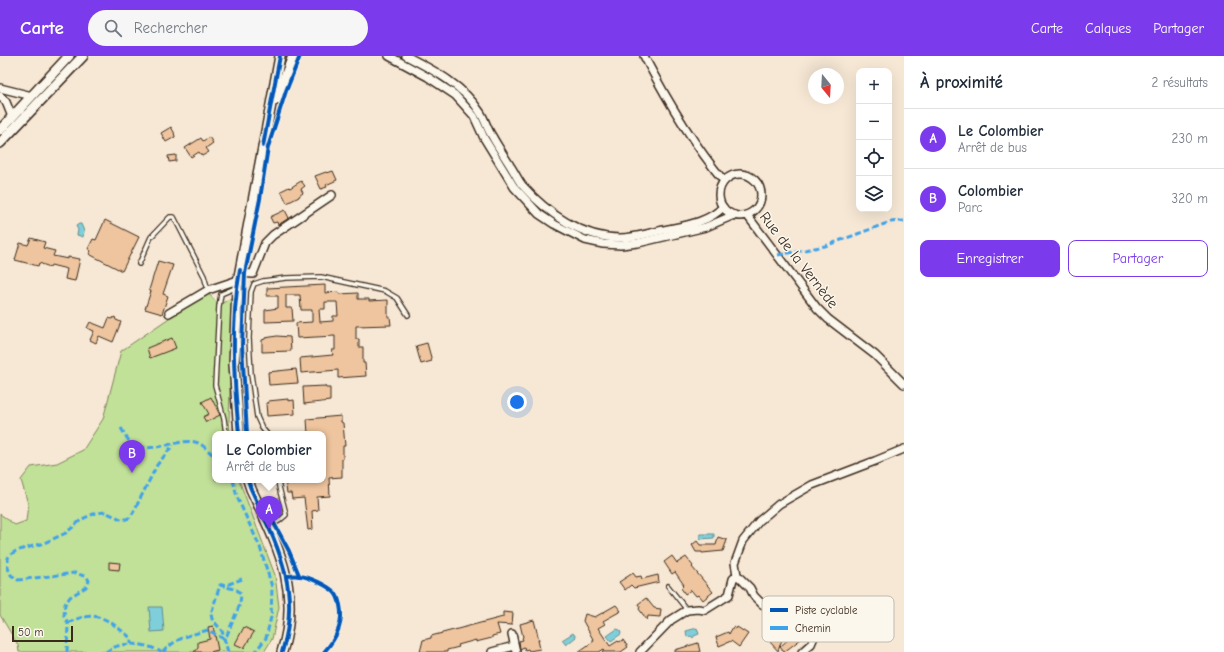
<!DOCTYPE html>
<html lang="fr">
<meta charset="utf-8">
<style>
body{margin:0;font-family:"Comic Neue",sans-serif;background:#f6f6f7;color:#1f2937}
.controls{position:absolute;right:12px;top:12px;display:grid;overflow:hidden;border-radius:8px;box-shadow:0 4px 16px #0002}
.controls button{width:36px;height:36px;display:grid;place-items:center;padding:0;border:0;border-bottom:1px solid #e0e1e3;background:#fff;color:#1f2937;font:20px sans-serif}
.compass{position:absolute;left:808px;top:12px;width:36px;height:36px;border-radius:50%;background:#fff;box-shadow:0 4px 16px #0002;rotate:162deg}
.scale{position:absolute;left:12px;bottom:10px;width:61px;box-sizing:border-box;padding-left:4px;border:2px solid #3b2a1e;border-top:0;font-size:11px;line-height:14px;white-space:nowrap;color:#3b2a1e;-webkit-text-stroke:3px #fbf7ec;paint-order:stroke}
.you{position:absolute;left:517px;top:346px;width:14px;height:14px;margin:-10px;border:3px solid #fff;border-radius:50%;background:#1a73e8;box-shadow:0 0 0 6px #1a73e833}
.badge{display:grid;place-items:center;width:26px;height:26px;border-radius:50%;background:#7c3aed;color:#fff;font-size:13px;font-weight:700}
.pin{position:absolute;translate:-50% -33px;filter:drop-shadow(0 1px 2px #0008)}
.pin::after{content:'';position:absolute;top:21px;width:14px;height:12px;background:inherit;clip-path:polygon(0 0,100% 0,50% 100%)}
.popup{position:absolute;left:212px;top:375px;width:114px;height:52px;box-sizing:border-box;display:grid;place-content:center;border-radius:8px;background:#fff;filter:drop-shadow(0 1px 3px #0005);font-size:13px;white-space:nowrap;color:#747a83}
.popup b{font-size:15px;color:#1f2937}
.popup::after{content:'';position:absolute;left:50%;top:100%;margin-left:-8px;border:8px solid transparent;border-top-color:#fff}
.list{margin:0;padding:0;list-style:none}
h2{display:flex;justify-content:space-between;align-items:center;height:52px;margin:0;padding:0 16px;font-size:17px}
h2 small{font-size:13px;font-weight:400;color:#747a83}
.list li{display:grid;grid-template-columns:26px 1fr auto;gap:12px;align-items:center;box-sizing:border-box;height:60px;padding:0 16px;border-top:1px solid #e0e1e3}
.list b{display:block;font-size:15px;white-space:nowrap}
.list p{margin:0;font-size:13px;white-space:nowrap;color:#747a83}
.list em{font-size:13px;font-style:normal;color:#747a83}
.actions{display:flex;gap:8px;padding:12px 16px}
.actions a{flex:1;padding:9px 0;border:1px solid #7c3aed;border-radius:8px;text-align:center;font-size:14px;color:#7c3aed}
.actions .main{background:#7c3aed;color:#fff}
.icon{flex:none;width:22px;height:22px;fill:none;stroke:currentColor;stroke-width:2;stroke-linecap:round;stroke-linejoin:round}
.map{position:relative;flex:none;width:904px;height:596px;overflow:hidden}
header{display:flex;align-items:center;gap:24px;box-sizing:border-box;height:56px;padding:0 20px;background:#7c3aed;color:#fff}
header strong{font-size:19px}
nav{display:flex;gap:22px;margin-inline-start:auto;font-size:14px}
.search{width:280px;height:36px;background:#f6f6f7;display:flex;align-items:center;gap:10px;box-sizing:border-box;padding:0 14px;border-radius:22px;color:#747a83;font-size:15px}
main{display:flex}
aside{flex:1;background:#fff}
.map>svg:first-child{display:block}
</style>
<header>
<strong>Carte</strong>
<div class="search"><svg class="icon" aria-label="search" viewBox="0 0 24 24"><circle cx="10" cy="10" r="6"/><path d="M15 15l6 6"/></svg>Rechercher</div>
<nav><a>Carte</a><a>Calques</a><a>Partager</a></nav>
</header>
<main>
<div class="map">
<svg width="904" height="596" viewBox="0 0 904 596">
<rect width="100%" height="100%" fill="#f7e8d5"/>
<filter id="ink" filterUnits="userSpaceOnUse"><feTurbulence type="fractalNoise" baseFrequency=".025" numOctaves="2"/><feDisplacementMap in="SourceGraphic" scale="8" xChannelSelector="R" yChannelSelector="G"/><feConvolveMatrix kernelMatrix="1 2 1 2 8 2 1 2 1" color-interpolation-filters="sRGB"/></filter>
<g filter="url(#ink)">
<path fill="#c1e098" stroke="#7e855b" d="M207 236 219 249 233 241 229 364 230 378H215V424H239L275 519 279 551 272 583 264 596H19L18 589 0 559V458L15 469 26 465 28 448 21 424 31 411 57 407 83 394 103 363 121 295Z"/>
<g fill="#7fcfdb" stroke="#648d8f">
<path d="M79 168H81L84 175 83 181 77 179 78 174 76 170Z"/>
<path d="M700 478H714V482L700 483Z"/>
<path d="M149 551H162L164 575 151 576Z"/>
<path d="M775 564 786 568V572L785 573 774 569Z"/>
<path d="M697 572 699 578 694 580 693 582 691 580 687 581 686 575Z"/>
<path d="M617 573 620 574 621 578 611 585 607 580Z"/>
<path d="M573 577 576 581 566 589 562 584Z"/>
</g>
<g fill="#eec59e" stroke="#3b2a1e" fill-rule="evenodd">
<path d="M171 71 174 76 175 81 166 86 161 77Z"/>
<path d="M209 81 213 87 206 92 209 96 202 100 199 96 191 101 185 92 201 82 203 85Z"/>
<path d="M176 99V105L169 106 168 100Z"/>
<path d="M333 115 337 124 326 129 327 131 321 133 315 120 326 116 327 117Z"/>
<path d="M301 125 305 130 301 133 303 137 299 140V141L287 147 281 135 289 131 290 132Z"/>
<path d="M285 154 289 162 278 169 277 166 273 167 270 161Z"/>
<path d="M105 164 139 181 122 215 89 198 91 195 88 193 93 183 96 184Z"/>
<path d="M31 182 45 186 43 192 55 195 53 200 68 203V201L80 203 75 225 65 223 67 213 51 209 50 211 39 207 38 210 15 204 20 187 28 189Z"/>
<path d="M158 205 173 209 163 238 168 240 162 258 145 253 151 235 149 234Z"/>
<path d="M325 229V237L339 236V238L358 237V243H369V245L388 244V261H390L391 269 356 270V283H359V291H363V307H365L366 320 338 322V314L301 317 300 302 333 299 332 294H335V280L297 282 296 267 312 266V254H301L300 239H286V252H292L293 265 265 266V254L278 252V240H267V232ZM325 246H337L338 260H333V265L320 266 319 253H325Z"/>
<path d="M115 261 116 264 121 266 113 286 99 280 96 287 90 284 94 275 87 272 90 266 105 272 109 262 111 263Z"/>
<path d="M277 280 290 281 291 295 262 296V284L265 283V282Z"/>
<path d="M172 282 176 292 150 302 147 292Z"/>
<path d="M427 287 432 305 421 308 416 290Z"/>
<path d="M296 313 298 327 269 329 268 316Z"/>
<path d="M325 330 326 332H330V345L304 348 303 331Z"/>
<path d="M211 341 220 359 206 366 203 361 209 358 202 346Z"/>
<path d="M288 343V345L294 344 295 358 267 360 266 347H269L268 345Z"/>
<path d="M341 360V366L343 367 345 390H343V403H342V421L329 422 330 440 317 441 318 454 312 455 313 473 308 474 304 442 292 443 291 437H287L285 424H323V378H308L307 363Z"/>
<path d="M718 481 727 484 723 495 702 497V496H696L692 489 697 485 700 489H716Z"/>
<path d="M672 500 677 507 686 501 693 510 692 511 713 536 703 544 699 539 696 540 691 534 685 538 681 532 684 529 675 516 672 518 664 506Z"/>
<path d="M109 506 120 507 119 514 109 513Z"/>
<path d="M633 517 636 521 641 520 642 523 658 519 659 526 634 532 631 529 625 534 619 526Z"/>
<path d="M646 542 654 552 661 553 660 561 648 560 647 564 639 553 640 551 638 548Z"/>
<path d="M616 549 621 555 603 565 605 568 598 572 610 590 618 585 619 586 623 584 628 591 621 596H602L605 594 604 593 599 596H578L594 585 583 565 585 558 595 561Z"/>
<path d="M503 556 513 557 512 569 497 568 500 578 492 580V582L476 586V584L458 589 459 591 447 594V596H420L423 584 431 582V580L503 561Z"/>
<path d="M534 564 539 584H538L540 593 529 595 528 593 525 594 524 591 520 593 519 585 523 584 522 582 523 581 520 568Z"/>
<path d="M213 570 218 594 210 596H194L198 591V586L210 583 208 571Z"/>
<path d="M244 571 254 576 244 592 235 588Z"/>
<path d="M733 571 736 573 737 571 748 578 739 591 731 585 719 590 716 581 728 576 729 578Z"/>
<path d="M786 572 778 595 770 586Z"/>
<path d="M795 577 801 583 784 596 780 591Z"/>
<path d="M698 587 700 596H675V594Z"/>
</g>
<g fill="none" stroke-linecap="round" stroke-linejoin="round">
<defs>
<g id="lane">
<path d="M139 208 151 181 170 161H174L204 220 208 234"/>
<path d="M226 378 224 363 215 329 219 250 221 238 235 232"/>
<path d="M267 378 262 372 257 361 251 318 249 282 251 236 254 228 263 225 286 222 321 221 385 235 397 242 408 259"/>
<path d="M269 470 279 465 286 459C284 447 279 436 278 424"/>
<path d="M668 530 687 554"/>
</g>
<g id="street">
<path d="M389 0 428 21 455 39 474 60 484 82 514 131 539 158 554 168 585 184 603 188 621 189 638 187 706 171 734 159"/>
<path d="M406 0C433 14 463 29 480 56 485 63 487 73 492 80 498 91 505 101 511 111 515 117 518 124 522 129 547 157 582 182 620 182 633 182 646 178 659 175 681 170 707 168 723 151"/>
<path d="M644 0C667 44 692 87 724 125"/>
<path d="M0 32 32 40"/>
<path d="M0 40 6 46 12 61"/>
<circle cx="740" cy="139" r="21"/>
<path d="M747 159 817 252 828 263 875 299 904 328"/>
<path d="M239 217 253 218 265 187 273 179 332 139"/>
<path d="M169 257 208 234 238 224"/>
<path d="M512 578 516 596"/>
<path d="M492 596 514 590"/>
<path d="M640 596 671 564 687 554 698 553 705 554 729 539 733 523 737 519"/>
<path d="M802 596 811 588 814 581 811 574 804 568 762 548 754 540 750 532 737 519 735 507 743 485 759 465 779 448 812 429 875 405 904 393"/>
</g>
<g id="secondary">
<path d="M276 44 293 0"/>
<path d="M0 74 69 0"/>
<path d="M0 87 83 0"/>
<path d="M239 378 234 308 237 231 280 0"/>
<path d="M248 424 251 433C277 489 302 533 282 596"/>
</g>
</defs>
<use href="#lane" stroke="#3b2a1e" stroke-width="6"/>
<use href="#street" stroke="#3b2a1e" stroke-width="10"/>
<use href="#secondary" stroke="#3b2a1e" stroke-width="12"/>
<use href="#lane" stroke="#fbf7ec" stroke-width="3.5"/>
<use href="#street" stroke="#fbf7ec" stroke-width="7"/>
<use href="#secondary" stroke="#fbf7ec" stroke-width="9"/>
<g stroke="#3fa3ea" stroke-width="3" stroke-dasharray="6 3" stroke-linecap="butt">
<path d="M778 199 825 190 890 166 904 165"/>
<path d="M121 372C124 377 127 384 132 387 147 400 178 382 195 386 204 388 208 396 215 400"/>
<path d="M127 394 134 389"/>
<path d="M233 424 237 441 260 491 272 531 271 561 266 582 255 596"/>
<path d="M68 567C97 552 108 564 131 582V588"/>
<path d="M67 596 68 567 64 560 65 548 70 541 86 531 89 525 87 521 75 517 18 524 11 519 8 512V502L10 499 16 495 44 487 66 477 82 463 96 457 105 456 123 464 129 462 133 457 157 409 173 389"/>
<path d="M106 596C121 584 146 587 161 596"/>
<path d="M163 596C177 581 188 580 208 574L222 582 227 579 240 548 241 538 237 534 220 529"/>
<path d="M228 596 222 575 212 563 211 558 220 529 229 528 242 523"/>
</g>
<defs>
<g id="cycleway">
<path d="M263 90 280 0"/>
<path d="M239 378C234 325 230 267 240 214"/>
<path d="M247 378 242 289 245 217 260 143 268 91 286 35 300 0"/>
<path d="M248 424 251 433C277 489 302 533 282 596"/>
<path d="M269 458 289 495 299 519"/>
<path d="M287 520C291 520 295 519 299 520 308 520 329 530 335 537 338 540 339 545 340 549 344 567 336 583 324 596"/>
</g>
</defs>
<use href="#cycleway" stroke="#fbf7ec" stroke-width="6"/>
<use href="#cycleway" stroke="#0057b8" stroke-width="4"/>
</g>
</g>
<g text-anchor="middle" dominant-baseline="central" stroke-width="3" stroke-linejoin="round" paint-order="stroke">
<g font-size="15" fill="#3b2a1e" stroke="#fbf7ec">
<text transform="translate(799 204) rotate(52)">Rue de la Vernède</text>
</g>
</g>
<rect x="762" y="540" width="132" height="46" rx="6" fill="#fbf7ec" stroke="#c1baae" stroke-width="1"/>
<rect x="770" y="552" width="18" height="4" fill="#0057b8"/>
<rect x="770" y="570" width="18" height="4" fill="#3fa3ea"/>
<g font-size="11" fill="#3b2a1e">
<text x="795" y="558">Piste cyclable</text>
<text x="795" y="576">Chemin</text>
</g>
</svg>
<div class="controls">
<button>+</button>
<button>−</button>
<button><svg class="icon" aria-label="locate" viewBox="0 0 24 24"><circle cx="12" cy="12" r="6"/><path d="M12 2v4M12 18v4M2 12h4M18 12h4"/></svg></button>
<button><svg class="icon" aria-label="layers" viewBox="0 0 24 24"><path d="M12 4l9 5-9 5-9-5zM3 14l9 5 9-5"/></svg></button>
</div>
<svg class="compass" viewBox="-18 -18 36 36"><path d="M0-13l5 13h-10z" fill="#e53935"/><path d="M0 13l5-13h-10z" fill="#747a83"/></svg>
<div class="scale">50 m</div>
<div class="you"></div>
<div class="pin badge" style="left:269px;top:473px">A</div>
<div class="popup"><b>Le Colombier</b>Arrêt de bus</div>
<div class="pin badge" style="left:132px;top:417px">B</div>
</div>
<aside>
<h2>À proximité<small>2 résultats</small></h2>
<ul class="list">
<li><span class="badge">A</span><div><b>Le Colombier</b><p>Arrêt de bus</p></div><em>230 m</em></li>
<li><span class="badge">B</span><div><b>Colombier</b><p>Parc</p></div><em>320 m</em></li>
</ul>
<div class="actions"><a class="main">Enregistrer</a><a>Partager</a></div>
</aside>
</main>
